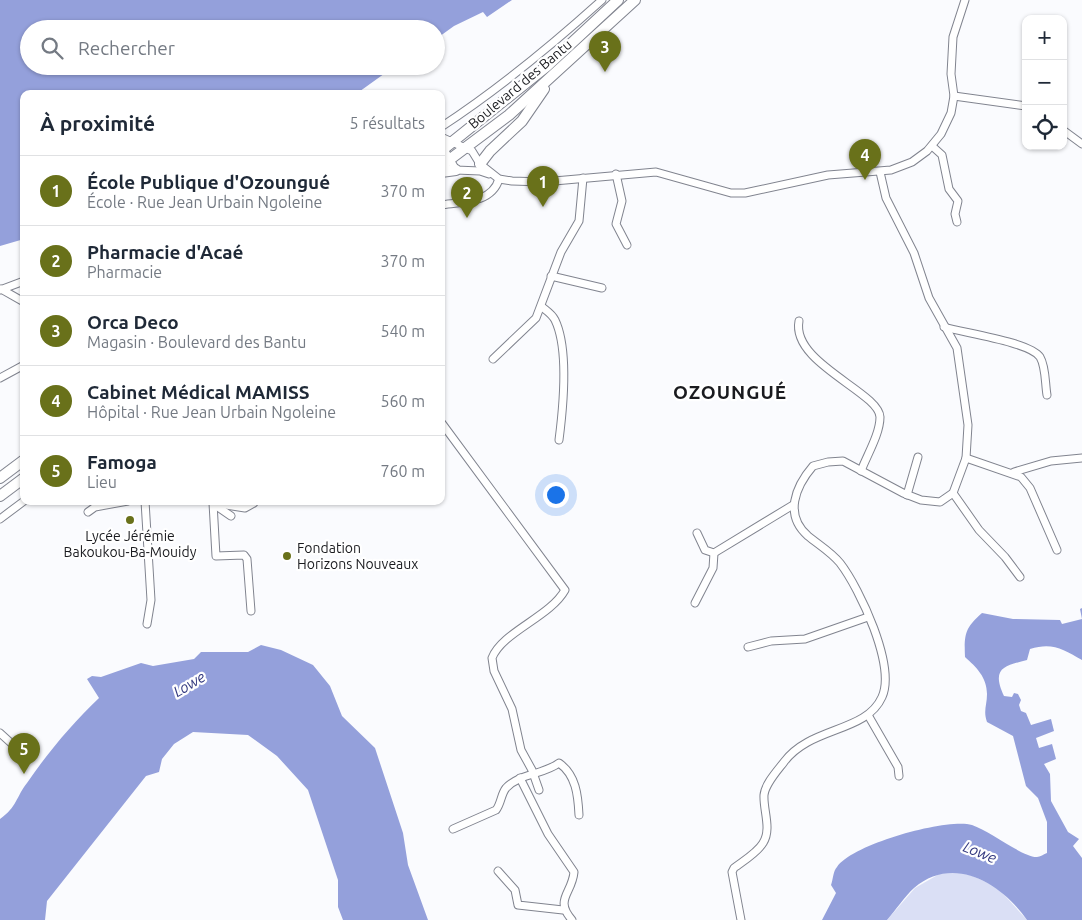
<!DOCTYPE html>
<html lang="fr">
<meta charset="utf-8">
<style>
body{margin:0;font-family:Ubuntu,sans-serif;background:#f6f6f7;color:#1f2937}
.controls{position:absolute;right:15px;top:15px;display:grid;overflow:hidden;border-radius:10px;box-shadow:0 1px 4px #0004}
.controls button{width:45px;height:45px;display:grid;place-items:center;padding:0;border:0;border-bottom:1px solid #e0e1e3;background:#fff;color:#1f2937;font:25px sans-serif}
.you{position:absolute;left:555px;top:494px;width:18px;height:18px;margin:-12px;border:4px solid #fff;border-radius:50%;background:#1a73e8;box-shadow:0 0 0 8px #1a73e833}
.badge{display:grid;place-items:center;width:32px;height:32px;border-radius:50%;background:#69711a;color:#fff;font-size:16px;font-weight:700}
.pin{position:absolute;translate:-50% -41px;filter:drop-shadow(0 1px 2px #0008)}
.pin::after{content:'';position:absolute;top:26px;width:18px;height:15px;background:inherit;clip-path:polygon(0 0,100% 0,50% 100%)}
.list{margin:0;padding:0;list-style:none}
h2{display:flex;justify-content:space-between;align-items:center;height:65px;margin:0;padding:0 20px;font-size:21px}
h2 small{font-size:16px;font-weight:400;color:#747a83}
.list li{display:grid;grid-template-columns:32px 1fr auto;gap:15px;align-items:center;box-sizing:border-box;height:70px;padding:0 20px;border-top:1px solid #e0e1e3}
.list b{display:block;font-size:19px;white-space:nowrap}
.list p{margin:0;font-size:16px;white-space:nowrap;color:#747a83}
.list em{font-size:16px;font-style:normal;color:#747a83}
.icon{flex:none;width:28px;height:28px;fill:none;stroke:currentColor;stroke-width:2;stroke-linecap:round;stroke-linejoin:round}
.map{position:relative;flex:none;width:1082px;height:920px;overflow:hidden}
.search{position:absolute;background:#fff;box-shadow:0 1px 4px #0004;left:20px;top:20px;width:425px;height:55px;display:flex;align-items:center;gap:12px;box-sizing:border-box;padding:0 18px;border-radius:28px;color:#747a83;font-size:19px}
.panel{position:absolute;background:#fff;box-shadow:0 1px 4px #0004;left:20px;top:90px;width:425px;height:415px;border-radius:10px}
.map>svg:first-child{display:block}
</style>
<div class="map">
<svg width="1082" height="920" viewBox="0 0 1082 920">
<rect width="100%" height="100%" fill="#fafbfe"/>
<path fill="#dadff5" d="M941 873H966L997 887 1027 920H887L915 888Z"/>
<g fill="#94a0db">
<path d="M0 0H512L487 17 483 12 454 26 436 39V29H29V66H395L356 94H24V239L0 246Z"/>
<path d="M1082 608V660C1063 649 1052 642 1030 649L1027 660C1004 666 991 668 1004 696L1012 697 1014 693 1018 694 1021 700 1019 705 1021 711 1026 713 1031 725 1051 719 1054 731 1036 738 1039 748 1052 744 1056 759 1044 764 1050 774 1051 801 1068 832 1079 839 1073 846 1082 858V920H1027C1002 884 954 854 914 888 904 897 896 910 887 920H822L836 893 831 885C833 880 833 871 837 867 853 844 946 818 972 825 990 831 1024 858 1037 857 1040 857 1044 854 1047 853V822L1038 798 1026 786 1013 736 987 722C983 711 987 705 987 694 987 677 976 667 965 657 964 634 965 628 982 613L1013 619 1060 620 1062 624 1082 619 1080 609Z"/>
<path d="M261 645 281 650 313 665 330 686 342 716 375 748 403 833 408 865 428 920H343L338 907V880L308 790 277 756 248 735 193 732 174 744 162 759 159 772 146 776 47 901 45 920H0V819C17 807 16 797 27 783 48 752 73 723 99 698L87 679 92 676 101 677 141 663 153 666 194 659 201 652H248Z"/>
</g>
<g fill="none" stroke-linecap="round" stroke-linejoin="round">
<defs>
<g id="minor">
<path d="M954 96 1026 106"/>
<path d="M441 127C499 89 551 46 602 0"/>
<path d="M1063 130 1082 144"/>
<path d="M441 137 472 151 480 164 499 179 512 181 543 182 656 172 731 193H745L828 175 891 170 912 162 927 151 941 134 951 113 954 96 951 74 953 37 965 0"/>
<path d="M442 146 456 170 480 171 489 174"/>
<path d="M932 146 942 155 949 189 958 201 955 214 957 222"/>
<path d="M616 174 622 201 616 224 627 245"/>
<path d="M441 205C463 202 492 203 499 179"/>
<path d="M551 276 602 288"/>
<path d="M1 289 24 302"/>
<path d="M0 290 24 281"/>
<path d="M542 307C547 311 552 314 555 320 569 349 563 409 559 440"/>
<path d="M799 321C791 363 879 392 880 417 880 434 867 455 861 471"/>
<path d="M944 327C964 333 1030 342 1040 357 1046 367 1045 384 1047 395"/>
<path d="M493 359 536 318 561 252 579 221 583 178"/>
<path d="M0 378 24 365"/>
<path d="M441 422 565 590C550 617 502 632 492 658L494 671 512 709 521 750 532 770 539 790"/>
<path d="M966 458 1021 477 1030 488 1057 550"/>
<path d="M1014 472 1051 461 1082 458"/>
<path d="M953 493 979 530 1005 557 1020 577"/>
<path d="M907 495 918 457"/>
<path d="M145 501 151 600 147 624"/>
<path d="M213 503 216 556 244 555 247 559 251 611"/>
<path d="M213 503 245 508 254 503"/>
<path d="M215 505 231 516"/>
<path d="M88 512 95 507 128 501"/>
<path d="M0 519 24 501"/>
<path d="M697 533 705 550 714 553 793 505"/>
<path d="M695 603 713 568 714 553"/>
<path d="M748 647 771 641 805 639 868 617"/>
<path d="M868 715 898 767 899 776"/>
<path d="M0 733 11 743"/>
<path d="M520 778 548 834 574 872C572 894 554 899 572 920"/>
<path d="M453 829 496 810C501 804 501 794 506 788 520 773 543 775 559 763 576 775 578 795 579 815"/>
<path d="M498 871 515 890 518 905 563 910"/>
<path d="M741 920 732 872 734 868C743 861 757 853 763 843 772 829 763 810 764 795 765 784 777 771 784 762 811 726 866 733 882 697 896 666 860 589 840 563 831 552 819 545 808 536 784 515 795 487 813 466L828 462 843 461 903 493 921 500 940 502 953 493 966 458 968 425 957 348 929 298 914 253 886 198 880 172"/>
</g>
<g id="highway">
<path d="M441 151 547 66 618 0"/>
<path d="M480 164 490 151 522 121 544 89"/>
<path d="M441 166 509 115 635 0"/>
<path d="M441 172 456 170"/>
<path d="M0 478 24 460"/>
<path d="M0 496 24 478"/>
</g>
</defs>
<use href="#minor" stroke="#81848f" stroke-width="9"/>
<use href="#highway" stroke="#81848f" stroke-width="12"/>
<use href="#minor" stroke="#fff" stroke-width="7"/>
<use href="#highway" stroke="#fff" stroke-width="10"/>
</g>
<g fill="#69711a" stroke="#fff" stroke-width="2">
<circle cx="130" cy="520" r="5"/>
<circle cx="287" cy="556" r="5"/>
</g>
<g text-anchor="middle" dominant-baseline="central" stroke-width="4.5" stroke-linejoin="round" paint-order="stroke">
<g font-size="14" fill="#1a1b1f" stroke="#fff">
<text transform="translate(520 84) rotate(-40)">Boulevard des Bantu</text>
</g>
<g font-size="14" fill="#1a1b1f" stroke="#fff">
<text x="130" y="536">Lycée Jérémie<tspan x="130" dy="16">Bakoukou-Ba-Mouidy</tspan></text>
<text x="297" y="548" text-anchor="start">Fondation<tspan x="297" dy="16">Horizons Nouveaux</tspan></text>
</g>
<g font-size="15" font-style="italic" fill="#32387f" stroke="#fff">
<text transform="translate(189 684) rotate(-31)">Lowe</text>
<text transform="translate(980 852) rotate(22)">Lowe</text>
</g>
<g font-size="19" font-weight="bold" letter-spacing="1" fill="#1a1b1f" stroke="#fff">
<text x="730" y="392">OZOUNGUÉ</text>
</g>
</g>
</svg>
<div class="controls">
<button>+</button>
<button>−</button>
<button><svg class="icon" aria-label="locate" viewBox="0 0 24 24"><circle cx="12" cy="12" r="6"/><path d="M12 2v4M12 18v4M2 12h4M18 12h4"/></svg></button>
</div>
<div class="you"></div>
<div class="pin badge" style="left:543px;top:207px">1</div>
<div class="pin badge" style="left:467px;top:218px">2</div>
<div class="pin badge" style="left:605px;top:72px">3</div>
<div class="pin badge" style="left:865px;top:180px">4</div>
<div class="pin badge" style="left:24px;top:774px">5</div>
<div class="search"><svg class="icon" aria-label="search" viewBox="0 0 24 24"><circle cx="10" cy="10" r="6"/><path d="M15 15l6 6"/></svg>Rechercher</div>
<section class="panel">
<h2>À proximité<small>5 résultats</small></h2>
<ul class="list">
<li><span class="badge">1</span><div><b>École Publique d'Ozoungué</b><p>École · Rue Jean Urbain Ngoleine</p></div><em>370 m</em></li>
<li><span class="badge">2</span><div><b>Pharmacie d'Acaé</b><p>Pharmacie</p></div><em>370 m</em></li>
<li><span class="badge">3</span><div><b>Orca Deco</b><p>Magasin · Boulevard des Bantu</p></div><em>540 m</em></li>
<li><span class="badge">4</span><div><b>Cabinet Médical MAMISS</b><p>Hôpital · Rue Jean Urbain Ngoleine</p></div><em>560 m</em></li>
<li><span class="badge">5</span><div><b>Famoga</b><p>Lieu</p></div><em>760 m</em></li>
</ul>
</section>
</div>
